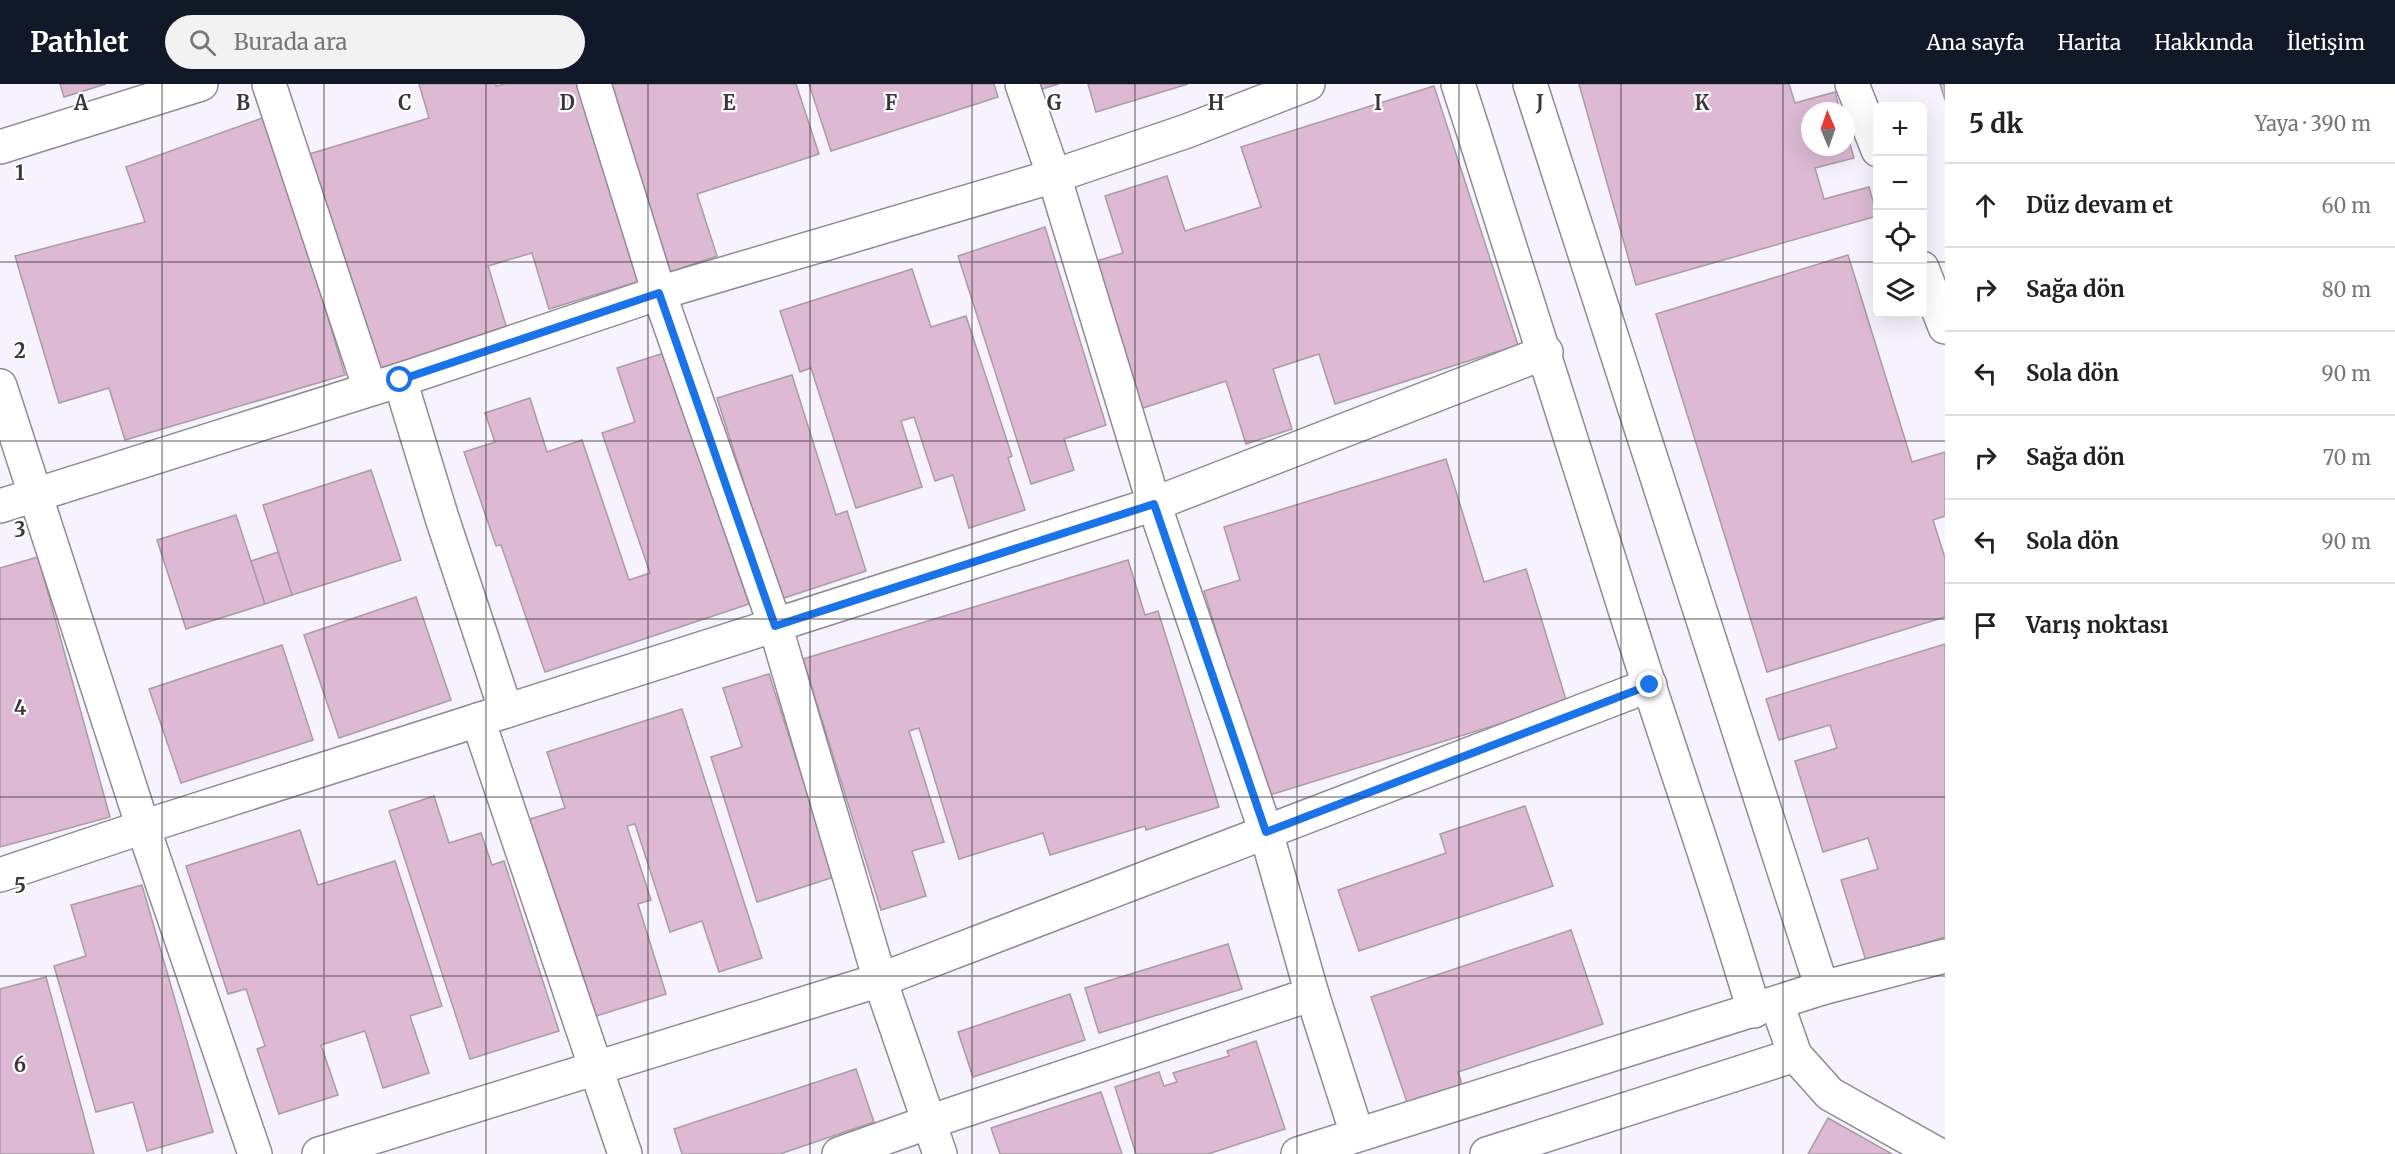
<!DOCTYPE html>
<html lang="tr">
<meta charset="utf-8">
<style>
body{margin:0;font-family:Merriweather,serif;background:#f2f2f2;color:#222}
.controls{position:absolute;right:18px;top:18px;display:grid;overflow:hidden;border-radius:9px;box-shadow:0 6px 24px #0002}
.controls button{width:54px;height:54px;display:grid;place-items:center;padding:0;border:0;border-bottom:2px solid #e0e0e0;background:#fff;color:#222;font:30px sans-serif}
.compass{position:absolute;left:1801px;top:18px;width:54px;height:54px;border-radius:50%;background:#fff;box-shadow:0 6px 24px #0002;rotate:358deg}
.stop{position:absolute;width:18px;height:18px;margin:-14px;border:4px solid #1a73e8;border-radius:50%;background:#fff}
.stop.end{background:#1a73e8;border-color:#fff;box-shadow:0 2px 6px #0008}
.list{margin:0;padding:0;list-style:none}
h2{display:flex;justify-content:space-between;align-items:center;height:78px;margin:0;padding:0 24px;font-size:26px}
h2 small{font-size:20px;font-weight:400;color:#767676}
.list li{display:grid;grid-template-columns:39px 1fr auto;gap:18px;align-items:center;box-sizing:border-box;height:84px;padding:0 24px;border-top:2px solid #e0e0e0}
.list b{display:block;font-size:22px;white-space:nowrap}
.list em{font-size:20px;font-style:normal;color:#767676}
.icon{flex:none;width:33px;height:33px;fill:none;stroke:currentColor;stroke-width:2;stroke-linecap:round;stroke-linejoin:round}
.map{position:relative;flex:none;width:1945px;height:1070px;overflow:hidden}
header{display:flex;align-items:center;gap:36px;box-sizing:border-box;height:84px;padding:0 30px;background:#111827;color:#fff}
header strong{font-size:28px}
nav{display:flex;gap:33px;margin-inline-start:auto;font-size:21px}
.search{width:420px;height:54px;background:#f2f2f2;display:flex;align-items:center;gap:15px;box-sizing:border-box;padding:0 21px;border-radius:33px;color:#767676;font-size:22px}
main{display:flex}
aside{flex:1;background:#fff}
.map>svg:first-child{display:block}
</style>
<header>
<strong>Pathlet</strong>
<div class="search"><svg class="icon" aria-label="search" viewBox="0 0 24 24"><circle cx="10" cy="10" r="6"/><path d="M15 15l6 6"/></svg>Burada ara</div>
<nav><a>Ana sayfa</a><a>Harita</a><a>Hakkında</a><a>İletişim</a></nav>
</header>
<main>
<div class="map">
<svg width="1945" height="1070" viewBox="0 0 1945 1070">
<rect width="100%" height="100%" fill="#f6f2fe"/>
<g fill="#ddb9d4" stroke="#a99ca5" stroke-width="1.5">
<path d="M60 0H106L64 13Z"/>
<path d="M419 0H496V2L505 0H579L640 197 549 225 532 169 488 182 507 245 377 285 309 70 429 34Z"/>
<path d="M606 0H796L819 70 697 110 717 172 667 189Z"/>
<path d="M809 0H994L998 13 831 67Z"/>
<path d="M1033 0H1059L1035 7Z"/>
<path d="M1088 0H1188L1096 28Z"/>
<path d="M1579 0H1789L1795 19 1835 8 1840 27H1810V63H1846V47L1854 74 1815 84 1824 115 1869 103 1877 132 1636 201Z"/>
<path d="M1940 0H1945V16Z"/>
<path d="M1434 2 1518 261 1335 320 1319 270 1273 285 1292 345 1246 360 1226 297 1140 325 1093 178 1123 169 1105 112 1167 92 1185 147 1261 123 1241 63Z"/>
<path d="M268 32 345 291 125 356 109 304 59 319 15 172 145 138 126 83Z"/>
<path d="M1045 143 1106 341 1064 355 1074 386 1031 400 958 172Z"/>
<path d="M1848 171 1912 378 1945 368V432L1933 436 1945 474V533L1767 588 1656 230Z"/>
<path d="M912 185 931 243 966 232 1012 372 1008 374 1025 426 969 444 953 391 935 397 914 333 901 337 922 403 856 424 811 284 800 288 780 227Z"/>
<path d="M664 269 749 520 545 588 501 461 496 462 464 368 495 358 485 329 530 314 547 368 582 356 629 496 650 489 602 349 635 338 617 284Z"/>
<path d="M792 291 836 431 847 427 866 487 781 515 717 314Z"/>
<path d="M1446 375 1484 498 1526 485 1567 619 1267 712 1204 507 1240 496 1224 443Z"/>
<path d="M371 386 401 476 292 511 263 421Z"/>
<path d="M236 431 265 520 186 545 157 456Z"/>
<path d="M278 468 292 511 265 520 251 477Z"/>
<path d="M38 473 110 733 0 763V484Z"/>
<path d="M1128 476 1145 531 1158 527 1219 723 1146 746 1145 742 1050 771 1043 749 959 775 919 644 909 647 944 758 912 767 926 812 881 826 803 575Z"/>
<path d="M416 513 451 616 339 654 304 551Z"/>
<path d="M1945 560V853L1866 877 1841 796 1878 785 1868 754 1823 768 1795 677 1837 664 1830 641 1779 656 1766 615Z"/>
<path d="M282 561 313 656 181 699 149 605Z"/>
<path d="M769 590 834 793 757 818 711 673 742 663 723 604Z"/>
<path d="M682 625 762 874 719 888 702 837 670 848 635 740 627 742 651 816 638 820 666 910 587 935 524 737 565 724 547 668Z"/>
<path d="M434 712 449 759 481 749 492 781 504 777 559 947 470 975 389 727Z"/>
<path d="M1525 722 1553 802 1359 867 1338 806 1446 769 1440 750Z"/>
<path d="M300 746 318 801 395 777 442 922 410 932 429 989 383 1004 365 947 321 961 338 1011 279 1030 257 965 265 962 246 905 228 910 186 782Z"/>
<path d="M142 801 213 1048 147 1067 133 1018 96 1028 54 882 86 872 71 821Z"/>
<path d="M1571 846 1603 940 1458 988 1464 1006 1409 1024 1371 913Z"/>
<path d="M1228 860 1242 905 1099 949 1085 904Z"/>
<path d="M46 893 94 1070H0V905Z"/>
<path d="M1070 910 1085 956 973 993 958 948Z"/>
<path d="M1256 957 1285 1045 1208 1070H1136L1115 1003 1159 988 1164 1002 1177 998 1173 989 1229 972 1227 967Z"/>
<path d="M856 985 874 1038 780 1070H682L674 1045Z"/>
<path d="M1101 1008 1122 1070H1000L991 1044Z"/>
<path d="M1828 1034 1892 1070H1808Z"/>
</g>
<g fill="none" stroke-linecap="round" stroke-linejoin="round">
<defs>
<g id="minor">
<path d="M269 0 370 305"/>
<path d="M594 0 659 209 775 541 880 896 940 1070"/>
<path d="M1022 0 1054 92 1154 420 1266 748 1312 910 1357 1050"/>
<path d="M1458 0C1523 200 1585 401 1649 601 1684 709 1722 817 1754 927"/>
<path d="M1530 0 1822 904"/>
<path d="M1852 0 1878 66"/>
<path d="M0 63 201 0"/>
<path d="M1922 184 1945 243"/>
<path d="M400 296 442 434 506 627"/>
<path d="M0 302 143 743 255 1070"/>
<path d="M0 422 400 296 659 209 1054 92 1187 47 1308 0"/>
<path d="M478 636 625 1070"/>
<path d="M0 791 143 743 1154 420 1546 268"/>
<path d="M1777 920 1795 971 1830 1010 1937 1070"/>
<path d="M319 1070 880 896 1650 601"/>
<path d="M839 1070 929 1038 1312 910"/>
<path d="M1298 1070 1822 904 1945 872"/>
<path d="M1487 1070 1795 971"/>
</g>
</defs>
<use href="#minor" stroke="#8f8a98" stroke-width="36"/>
<use href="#minor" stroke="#fff" stroke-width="33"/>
</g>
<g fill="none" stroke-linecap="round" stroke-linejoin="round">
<path stroke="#1a73e8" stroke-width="8" d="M400 296 659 209 775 542 1154 420 1266 748 1650 601"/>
</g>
<path fill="none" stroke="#39373d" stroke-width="1.5" stroke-opacity="0.55" d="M162 0V1070M324 0V1070M486 0V1070M648 0V1070M810 0V1070M972 0V1070M1135 0V1070M1297 0V1070M1459 0V1070M1621 0V1070M1783 0V1070M0 178H1878M1922 178H1945M0 357H1945M0 535H1945M0 713H1945M0 892H1945"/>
<g font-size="20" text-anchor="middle" font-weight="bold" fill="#39373d" stroke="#fff" stroke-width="4.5" stroke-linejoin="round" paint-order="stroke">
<text x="81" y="26">A</text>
<text x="243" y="26">B</text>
<text x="405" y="26">C</text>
<text x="567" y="26">D</text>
<text x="729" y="26">E</text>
<text x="891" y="26">F</text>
<text x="1054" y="26">G</text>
<text x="1216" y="26">H</text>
<text x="1378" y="26">I</text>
<text x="1540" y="26">J</text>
<text x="1702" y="26">K</text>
<text x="20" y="96">1</text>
<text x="20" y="274">2</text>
<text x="20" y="453">3</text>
<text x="20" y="631">4</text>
<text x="20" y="809">5</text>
<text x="20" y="988">6</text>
</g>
</svg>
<div class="controls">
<button>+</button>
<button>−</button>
<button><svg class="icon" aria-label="locate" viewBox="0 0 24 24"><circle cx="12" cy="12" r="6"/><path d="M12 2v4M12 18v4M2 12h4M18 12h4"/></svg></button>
<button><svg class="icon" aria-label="layers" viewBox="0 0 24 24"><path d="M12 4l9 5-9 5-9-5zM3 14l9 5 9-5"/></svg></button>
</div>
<svg class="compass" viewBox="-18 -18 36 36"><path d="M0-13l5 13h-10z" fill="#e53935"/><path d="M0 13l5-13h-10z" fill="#767676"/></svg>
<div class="stop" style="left:400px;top:296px"></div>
<div class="stop end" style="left:1650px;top:601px"></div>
</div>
<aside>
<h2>5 dk<small>Yaya · 390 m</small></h2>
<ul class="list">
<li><svg class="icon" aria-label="ahead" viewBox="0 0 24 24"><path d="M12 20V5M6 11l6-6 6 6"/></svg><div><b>Düz devam et</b></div><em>60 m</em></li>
<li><svg class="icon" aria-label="right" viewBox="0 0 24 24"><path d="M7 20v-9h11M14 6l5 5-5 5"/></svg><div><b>Sağa dön</b></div><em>80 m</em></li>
<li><svg class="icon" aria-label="left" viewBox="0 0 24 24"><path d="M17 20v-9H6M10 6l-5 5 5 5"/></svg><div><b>Sola dön</b></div><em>90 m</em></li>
<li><svg class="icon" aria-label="right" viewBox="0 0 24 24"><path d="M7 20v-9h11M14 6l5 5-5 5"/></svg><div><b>Sağa dön</b></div><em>70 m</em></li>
<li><svg class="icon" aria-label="left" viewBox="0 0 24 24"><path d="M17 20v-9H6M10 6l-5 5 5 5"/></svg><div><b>Sola dön</b></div><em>90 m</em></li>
<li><svg class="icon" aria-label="arrive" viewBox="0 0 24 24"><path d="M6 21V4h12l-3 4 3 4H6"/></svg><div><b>Varış noktası</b></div></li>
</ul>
</aside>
</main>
